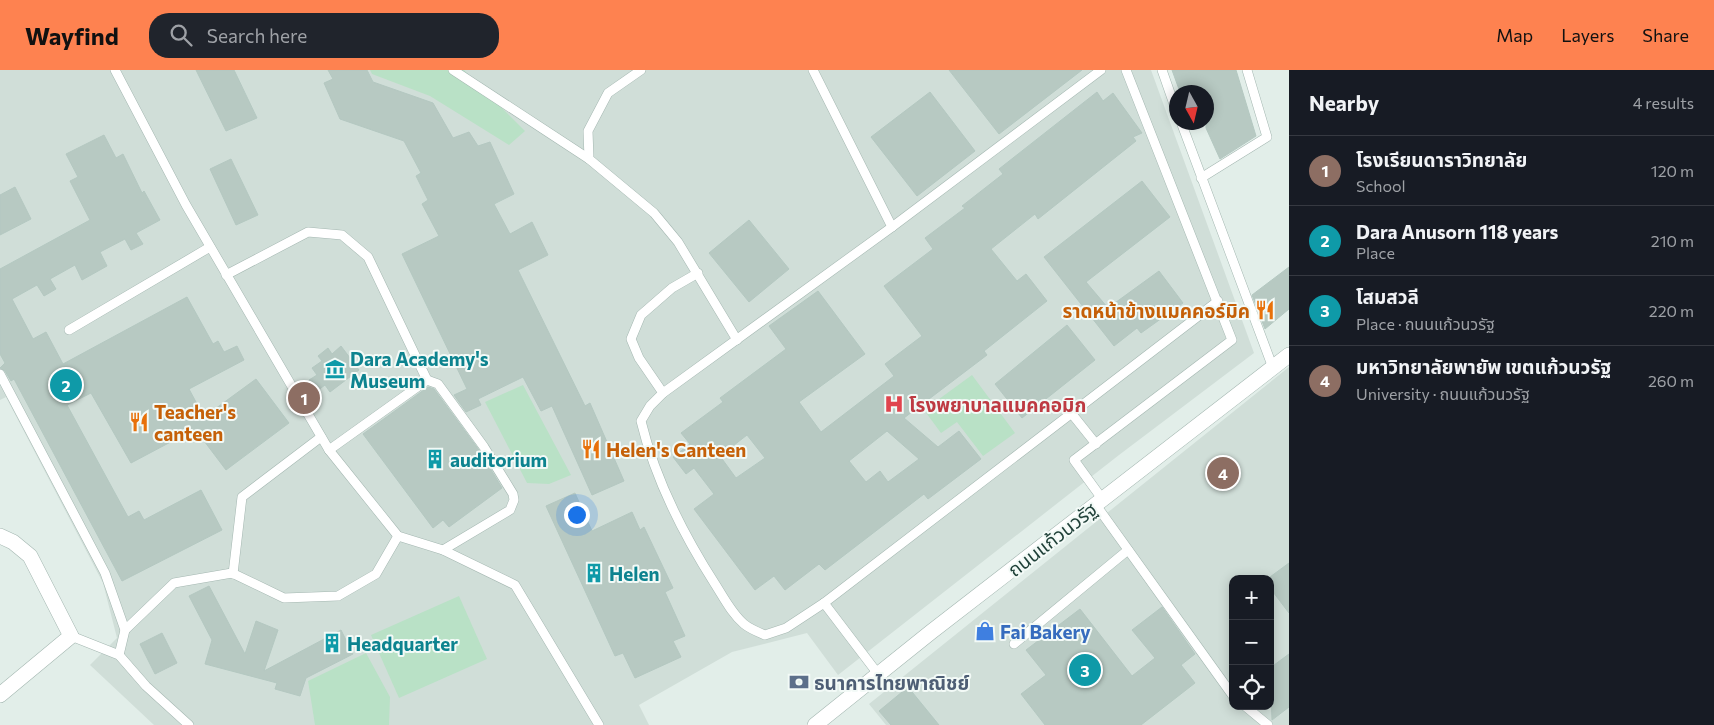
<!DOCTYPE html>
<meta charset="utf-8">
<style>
body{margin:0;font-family:Commissioner,"Noto Sans Thai",sans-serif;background:#20242c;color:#f1f3f6}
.controls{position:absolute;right:15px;bottom:15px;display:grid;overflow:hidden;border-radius:10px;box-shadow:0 2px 12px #0003}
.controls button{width:45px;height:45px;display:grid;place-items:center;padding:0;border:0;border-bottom:1px solid #363941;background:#171b24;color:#f1f3f6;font:25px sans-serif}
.compass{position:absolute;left:1169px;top:15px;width:45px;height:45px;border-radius:50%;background:#171b24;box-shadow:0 2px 12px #0003;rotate:172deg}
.you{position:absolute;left:576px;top:444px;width:18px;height:18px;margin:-12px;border:4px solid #fff;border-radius:50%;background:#1a73e8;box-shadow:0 0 0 8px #1a73e833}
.badge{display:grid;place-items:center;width:32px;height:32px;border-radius:50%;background:#fe8250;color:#fff;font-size:16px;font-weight:700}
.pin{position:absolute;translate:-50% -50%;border:2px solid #fff;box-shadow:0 1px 5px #0006}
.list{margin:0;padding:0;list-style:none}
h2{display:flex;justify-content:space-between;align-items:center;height:65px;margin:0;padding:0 20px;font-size:21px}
h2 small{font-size:16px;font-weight:400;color:#9ea1a6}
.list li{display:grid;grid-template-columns:32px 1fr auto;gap:15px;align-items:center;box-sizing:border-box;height:70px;padding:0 20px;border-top:1px solid #363941}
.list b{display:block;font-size:19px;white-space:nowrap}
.list p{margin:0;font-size:16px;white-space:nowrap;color:#9ea1a6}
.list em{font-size:16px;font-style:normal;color:#9ea1a6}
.icon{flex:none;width:28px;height:28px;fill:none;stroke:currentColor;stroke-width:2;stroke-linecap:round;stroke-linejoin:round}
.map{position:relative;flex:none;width:1289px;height:655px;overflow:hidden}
header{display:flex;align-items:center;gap:30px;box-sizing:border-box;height:70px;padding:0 25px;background:#fe8250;color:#111}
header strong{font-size:24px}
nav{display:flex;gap:28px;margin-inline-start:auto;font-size:18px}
.search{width:350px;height:45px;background:#20242c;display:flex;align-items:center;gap:12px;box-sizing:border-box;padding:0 18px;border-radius:20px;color:#9ea1a6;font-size:19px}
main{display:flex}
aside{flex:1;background:#171b24}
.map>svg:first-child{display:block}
</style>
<header>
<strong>Wayfind</strong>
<div class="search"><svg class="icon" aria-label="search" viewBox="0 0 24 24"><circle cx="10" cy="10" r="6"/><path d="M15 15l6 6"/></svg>Search here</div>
<nav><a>Map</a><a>Layers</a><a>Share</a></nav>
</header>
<main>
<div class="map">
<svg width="1289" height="655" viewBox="0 0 1289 655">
<rect width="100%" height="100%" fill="#e2eee9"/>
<g fill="#d0ded8" fill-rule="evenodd">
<path d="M0 0H1151L1254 283 1119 385 838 605 807 563 732 582 639 635 649 655H154L90 595 117 568 103 513 6 327 0 330Z"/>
<path d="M1289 297V655H886L869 634ZM1233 509H1270V636H1233Z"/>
</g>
<g fill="#b9e1c6">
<path d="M370 0H464L525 61 509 75 430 26 372 4Z"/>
<path d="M972 305 1015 363 983 386 957 352 941 363 924 340Z"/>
<path d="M523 315 571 405 549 414 527 413 485 332Z"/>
<path d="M459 526 487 589 399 628 371 565Z"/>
<path d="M366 583 390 627 389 655H315L308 611Z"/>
</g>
<g fill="#b7c9c2" stroke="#b4c8c1" fill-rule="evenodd">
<path d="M196 0H234L257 48 226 61Z"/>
<path d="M328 0H367L373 12 433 33 453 68 469 62 478 76 490 72 514 124 494 134 510 164 532 152 548 185 518 200 585 336 590 333 624 411 592 425 552 336 541 341 523 307 478 329 481 335 466 342 454 325 467 319 402 184 439 166 422 134 428 130 416 106 421 103 404 71 340 49 324 13 333 9Z"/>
<path d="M949 0H1082L999 64Z"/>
<path d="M1172 0H1236L1256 66 1220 89 1206 58V22H1180Z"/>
<path d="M930 22 975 81 917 126 871 67Z"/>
<path d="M1097 22 1103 31 1113 23 1142 63 1133 67 1136 71 1038 149 1035 144 991 179 1017 211 1026 204 1047 231 984 281 987 285 904 348 938 377 959 361 981 389 928 429 924 424 825 500 819 494 785 520 774 506 755 520 694 439 714 424 694 398 686 404 673 387 690 374 681 363 723 332 720 328 786 279 769 256 818 221 865 284 799 332 821 362 894 306 885 294 922 266 884 216 933 179 925 168 965 138 962 136 1003 104 999 99ZM887 361 919 389 888 412 880 401 866 412 849 391ZM747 365 765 388 736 408 720 386Z"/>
<path d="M104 65 116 88 123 84 142 123 144 121 160 150 136 163 143 174 131 180 125 169 100 182 107 196 82 210 75 195 50 209 56 219 44 226 37 215 12 229 33 269 46 262 63 294 187 227 213 274 218 271 224 282 237 276 244 290 189 319 204 347 256 309 289 353 226 400 195 359 131 393 91 323 67 335 128 447 139 441 144 450 201 420 222 460 122 511 14 309 11 311 5 301 0 298 5 293 0 284V199L90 150 70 111 78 107 66 84Z"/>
<path d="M231 89 258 145 236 155 210 99Z"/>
<path d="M1142 111 1170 147 1086 212 1108 238 1159 201 1183 233 1141 263 1137 258 1114 276 1044 187Z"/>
<path d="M15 117 31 149 0 165V125Z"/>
<path d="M749 150 789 199 749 232 709 183Z"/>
<path d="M1289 197V239L1265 259 1252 225Z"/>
<path d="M1067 255 1095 290 1022 348 995 314Z"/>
<path d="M341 276 359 300 330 322 325 315 317 321 309 310 317 305 312 298 322 291 318 286 328 278 332 284Z"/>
<path d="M428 317 434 319 479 380 502 418 449 457 443 450 433 458 363 364Z"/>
<path d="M575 423 592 461 632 442 640 460 644 457 673 518 665 522 685 566 673 571 681 587 635 608 623 583 615 586 546 436Z"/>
<path d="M1289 493V543L1270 518V507Z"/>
<path d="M209 516 245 584 256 551 278 560 264 601 341 560 353 584 306 608 300 626 275 619 277 613 205 594 212 570 189 526Z"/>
<path d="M1162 537 1195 584 1181 595 1195 613 1141 655H1045L1021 624 1046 605 1026 580 1080 539 1132 606 1155 588 1132 560Z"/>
<path d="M162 563 177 593 155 604 140 574Z"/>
<path d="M1289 584V637L1272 650 1270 598Z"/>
<path d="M908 617 939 655H891L879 641Z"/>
</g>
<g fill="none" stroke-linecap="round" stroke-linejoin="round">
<defs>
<g id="service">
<path d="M115 0 186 135 329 380 398 466 443 480 515 515 599 655"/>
<path d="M453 0 589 89"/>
<path d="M641 0 608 23 588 61 589 89 654 143 678 172 737 270"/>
<path d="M813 0 892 157"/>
<path d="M1101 0 892 157 663 323 650 336 641 351C655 409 683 464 715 514 724 528 732 544 744 554 750 559 758 562 765 565L786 558 824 533 1218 231"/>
<path d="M1162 0 1176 40"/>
<path d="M1181 52 1273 298"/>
<path d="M1201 108 1267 67 1247 0"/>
<path d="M226 205 308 162 342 165 368 187 427 310"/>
<path d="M69 260 210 177"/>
<path d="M0 304 105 503 125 560"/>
<path d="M663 323 639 288 631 269 641 245 672 218 698 203"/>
<path d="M1072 344 1096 374"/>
<path d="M329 380 427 310 438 314 484 377 513 424 514 430 510 440 443 480"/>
<path d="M1103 430 1074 390 1232 270 1126 0"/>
<path d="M1096 435 1233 626"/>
<path d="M233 504 242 427 321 367"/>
<path d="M824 533 878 604"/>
<path d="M71 566 119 585 146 616 189 655"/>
<path d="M1014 574 1128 480"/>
<path d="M119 585 125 560 174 513 232 503 284 528 338 526 376 504 398 466"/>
<path d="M1245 636 1268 655"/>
</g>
<path id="minor" d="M0 466 13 472 30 486 71 566 0 625"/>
<path id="tertiary" d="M815 655 931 562 1289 285"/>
</defs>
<use href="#service" stroke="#a4b7b1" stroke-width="10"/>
<use href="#minor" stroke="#a4b7b1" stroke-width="16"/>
<use href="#tertiary" stroke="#a4b7b1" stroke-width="16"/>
<use href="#service" stroke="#fff" stroke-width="9"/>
<use href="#minor" stroke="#fff" stroke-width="15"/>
<use href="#tertiary" stroke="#fff" stroke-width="15"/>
</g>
<defs>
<symbol id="restaurant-bare" viewBox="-9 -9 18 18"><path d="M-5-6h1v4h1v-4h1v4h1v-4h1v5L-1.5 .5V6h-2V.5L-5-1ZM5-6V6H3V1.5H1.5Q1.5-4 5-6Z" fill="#e8710a" stroke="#f3faf7" stroke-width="2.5" paint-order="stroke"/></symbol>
<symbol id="museum-bare" viewBox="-9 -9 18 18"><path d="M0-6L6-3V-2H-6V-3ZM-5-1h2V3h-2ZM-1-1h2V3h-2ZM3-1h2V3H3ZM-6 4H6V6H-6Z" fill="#0f9aa8" stroke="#f3faf7" stroke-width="2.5" paint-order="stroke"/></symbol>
<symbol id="hospital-bare" viewBox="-9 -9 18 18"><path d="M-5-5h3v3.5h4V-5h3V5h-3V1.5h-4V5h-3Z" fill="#e0444e" stroke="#f3faf7" stroke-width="2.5" paint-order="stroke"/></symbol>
<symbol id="building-bare" viewBox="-9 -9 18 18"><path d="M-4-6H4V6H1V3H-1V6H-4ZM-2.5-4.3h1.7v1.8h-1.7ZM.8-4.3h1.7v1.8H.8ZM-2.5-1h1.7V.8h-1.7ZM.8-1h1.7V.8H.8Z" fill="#0f9aa8" stroke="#f3faf7" stroke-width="2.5" paint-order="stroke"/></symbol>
<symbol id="shop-bare" viewBox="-9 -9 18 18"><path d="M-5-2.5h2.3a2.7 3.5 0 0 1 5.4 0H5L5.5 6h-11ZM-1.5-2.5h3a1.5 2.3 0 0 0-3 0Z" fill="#3f7fe0" stroke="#f3faf7" stroke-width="2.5" paint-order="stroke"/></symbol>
<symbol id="bank-bare" viewBox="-9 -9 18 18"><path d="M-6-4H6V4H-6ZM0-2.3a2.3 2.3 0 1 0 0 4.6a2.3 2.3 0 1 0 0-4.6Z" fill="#5c6f8a" stroke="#f3faf7" stroke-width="2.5" paint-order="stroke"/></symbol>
</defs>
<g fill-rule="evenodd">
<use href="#restaurant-bare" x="1251" y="226" width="28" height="28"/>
<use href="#museum-bare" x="321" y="285" width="28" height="28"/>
<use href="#hospital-bare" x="880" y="320" width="28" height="28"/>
<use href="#restaurant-bare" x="125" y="338" width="28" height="28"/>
<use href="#restaurant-bare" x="577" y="365" width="28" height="28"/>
<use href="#building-bare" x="421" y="375" width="28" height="28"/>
<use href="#building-bare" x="580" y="489" width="28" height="28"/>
<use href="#shop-bare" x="971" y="547" width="28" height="28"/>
<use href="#building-bare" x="318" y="559" width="28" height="28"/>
<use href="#bank-bare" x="785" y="598" width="28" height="28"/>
</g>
<g text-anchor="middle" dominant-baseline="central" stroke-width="4" stroke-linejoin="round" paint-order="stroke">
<g font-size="19" font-weight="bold" fill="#c56008" stroke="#f3faf7" text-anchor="start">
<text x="1250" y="240" text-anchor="end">ราดหน้าข้างแมคคอร์มิค</text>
<text x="154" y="341">Teacher's<tspan x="154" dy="22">canteen</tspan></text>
<text x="606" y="379">Helen's Canteen</text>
</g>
<g font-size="19" font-weight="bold" fill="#0d838f" stroke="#f3faf7" text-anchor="start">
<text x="350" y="288">Dara Academy's<tspan x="350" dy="22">Museum</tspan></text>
<text x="450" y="389">auditorium</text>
<text x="609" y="503">Helen</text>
<text x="347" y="573">Headquarter</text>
</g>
<g font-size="19" font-weight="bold" fill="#be3a42" stroke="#f3faf7" text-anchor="start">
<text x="909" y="334">โรงพยาบาลแมคคอมิก</text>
</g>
<g font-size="19" fill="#204139" stroke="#f3faf7">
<text transform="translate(1052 469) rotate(-38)">ถนนแก้วนวรัฐ</text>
</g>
<g font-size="19" font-weight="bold" fill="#366cbe" stroke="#f3faf7" text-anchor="start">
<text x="1000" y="561">Fai Bakery</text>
</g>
<g font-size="19" font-weight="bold" fill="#4e5e75" stroke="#f3faf7" text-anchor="start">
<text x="814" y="612">ธนาคารไทยพาณิชย์</text>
</g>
</g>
</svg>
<div class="controls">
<button>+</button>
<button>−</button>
<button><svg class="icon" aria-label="locate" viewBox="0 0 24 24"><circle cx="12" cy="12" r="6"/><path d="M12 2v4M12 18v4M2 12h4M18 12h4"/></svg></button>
</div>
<svg class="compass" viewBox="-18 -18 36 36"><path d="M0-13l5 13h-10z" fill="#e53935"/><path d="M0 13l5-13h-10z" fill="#9ea1a6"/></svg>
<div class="you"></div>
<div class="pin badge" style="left:304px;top:328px;background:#8d6e63">1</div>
<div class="pin badge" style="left:66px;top:315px;background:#0f9aa8">2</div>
<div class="pin badge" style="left:1085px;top:600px;background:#0f9aa8">3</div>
<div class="pin badge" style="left:1223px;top:403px;background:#8d6e63">4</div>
</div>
<aside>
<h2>Nearby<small>4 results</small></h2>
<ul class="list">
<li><span class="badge" style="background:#8d6e63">1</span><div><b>โรงเรียนดาราวิทยาลัย</b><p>School</p></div><em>120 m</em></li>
<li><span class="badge" style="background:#0f9aa8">2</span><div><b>Dara Anusorn 118 years</b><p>Place</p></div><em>210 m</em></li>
<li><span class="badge" style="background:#0f9aa8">3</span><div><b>โสมสวลี</b><p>Place · ถนนแก้วนวรัฐ</p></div><em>220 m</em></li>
<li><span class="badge" style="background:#8d6e63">4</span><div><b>มหาวิทยาลัยพายัพ เขตแก้วนวรัฐ</b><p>University · ถนนแก้วนวรัฐ</p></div><em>260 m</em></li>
</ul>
</aside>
</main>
